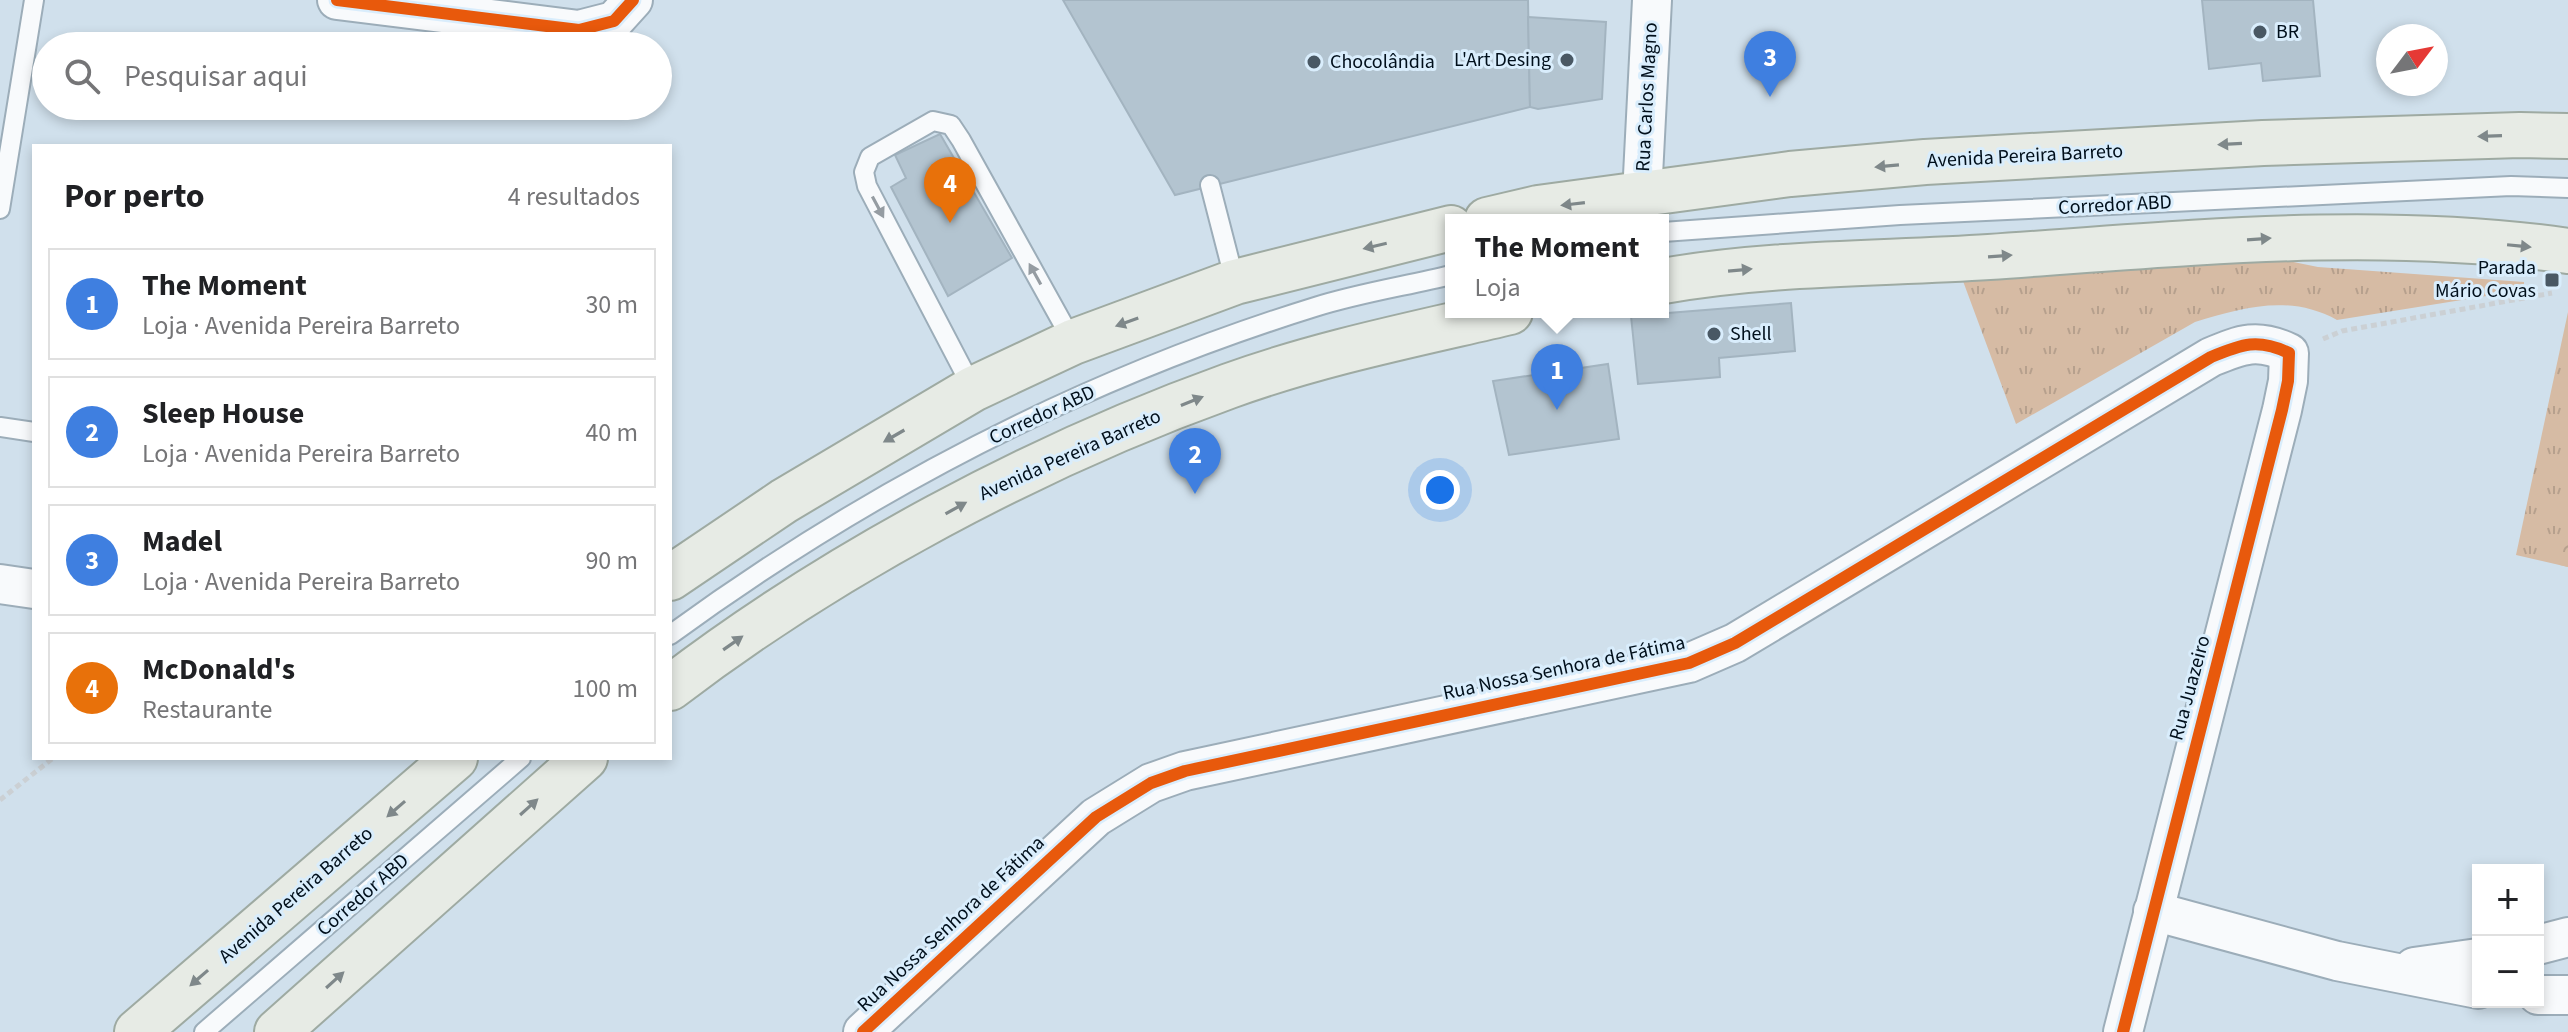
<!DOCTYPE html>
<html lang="pt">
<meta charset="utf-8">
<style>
body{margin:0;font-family:"Source Sans 3",sans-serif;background:#f6f6f6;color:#202124}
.controls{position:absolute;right:24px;bottom:24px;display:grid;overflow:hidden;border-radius:0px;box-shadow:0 4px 12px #0003}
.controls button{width:72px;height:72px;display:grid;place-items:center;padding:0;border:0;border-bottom:2px solid #e0e0e0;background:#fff;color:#202124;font:40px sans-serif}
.compass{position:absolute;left:2376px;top:24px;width:72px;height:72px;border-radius:50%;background:#fff;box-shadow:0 4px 12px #0003;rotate:58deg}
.you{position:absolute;left:1440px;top:490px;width:28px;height:28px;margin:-20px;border:6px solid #fff;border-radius:50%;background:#1a73e8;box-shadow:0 0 0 12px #1a73e833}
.badge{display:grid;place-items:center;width:52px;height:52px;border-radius:50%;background:#111827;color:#fff;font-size:26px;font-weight:700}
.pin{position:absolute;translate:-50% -66px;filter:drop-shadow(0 2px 4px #0008)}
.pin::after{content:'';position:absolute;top:42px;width:28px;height:24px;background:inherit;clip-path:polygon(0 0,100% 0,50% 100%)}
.popup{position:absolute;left:1445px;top:214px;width:224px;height:104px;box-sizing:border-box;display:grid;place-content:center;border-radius:0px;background:#fff;filter:drop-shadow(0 2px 6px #0005);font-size:26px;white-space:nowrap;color:#757577}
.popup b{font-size:30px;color:#202124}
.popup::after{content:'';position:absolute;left:50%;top:100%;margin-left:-16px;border:16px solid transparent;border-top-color:#fff}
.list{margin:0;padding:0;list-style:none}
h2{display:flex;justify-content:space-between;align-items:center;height:104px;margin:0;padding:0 32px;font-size:34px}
h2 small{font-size:26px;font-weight:400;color:#757577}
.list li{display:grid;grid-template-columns:52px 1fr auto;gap:24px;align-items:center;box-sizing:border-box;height:112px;margin:0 16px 16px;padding:0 16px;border:2px solid #e0e0e0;border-radius:0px}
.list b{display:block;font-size:30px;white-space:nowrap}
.list p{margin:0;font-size:26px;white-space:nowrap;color:#757577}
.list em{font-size:26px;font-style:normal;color:#757577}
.icon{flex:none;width:44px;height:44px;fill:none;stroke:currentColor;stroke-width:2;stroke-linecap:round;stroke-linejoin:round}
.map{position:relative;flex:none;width:2568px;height:1032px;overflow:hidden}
.search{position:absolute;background:#fff;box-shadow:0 4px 12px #0003;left:32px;top:32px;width:640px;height:88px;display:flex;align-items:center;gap:20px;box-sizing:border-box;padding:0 28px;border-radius:44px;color:#757577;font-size:30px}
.panel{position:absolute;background:#fff;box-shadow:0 4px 12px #0003;left:32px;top:144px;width:640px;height:616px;border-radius:0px}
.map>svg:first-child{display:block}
</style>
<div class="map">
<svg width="2568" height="1032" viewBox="0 0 2568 1032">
<defs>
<pattern id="grass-tufts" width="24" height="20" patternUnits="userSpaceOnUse" patternTransform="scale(2)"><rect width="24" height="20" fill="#d6bba4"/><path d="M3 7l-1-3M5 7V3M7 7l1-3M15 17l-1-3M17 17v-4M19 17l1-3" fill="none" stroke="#b6a08d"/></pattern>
<pattern id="forest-crowns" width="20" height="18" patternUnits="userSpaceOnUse" patternTransform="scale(2)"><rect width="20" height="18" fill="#d6bba4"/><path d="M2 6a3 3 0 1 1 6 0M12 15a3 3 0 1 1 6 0" fill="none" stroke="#b6a08d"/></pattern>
</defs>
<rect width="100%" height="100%" fill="#d0e0ec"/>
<g fill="url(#grass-tufts)">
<path d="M2283 260 2318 267 2524 282V290L2337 320C2290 294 2243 307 2195 322L2016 424 1960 273Z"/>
<path d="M2568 312V567L2516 555Z"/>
</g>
<path fill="url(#forest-crowns)" d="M2568 522V567L2560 565 2559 538Z"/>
<g fill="#b3c4d0" stroke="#a3b4c0" stroke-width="2">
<path d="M1063 0H1528L1530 107 1175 195Z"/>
<path d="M2202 0H2313L2320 76 2263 81 2261 63 2209 69Z"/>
<path d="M1528 17 1606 22 1602 99 1538 109 1530 107Z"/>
<path d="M940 134 1012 258 948 296 891 187 906 178 895 155Z"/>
<path d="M1791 303 1795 351 1719 358 1720 377 1638 384 1631 316Z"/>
<path d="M1608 364 1619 439 1509 455 1493 381Z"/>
</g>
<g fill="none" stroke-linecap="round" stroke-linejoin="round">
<defs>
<g id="lane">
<path d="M1210 185 1235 282"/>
<path d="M0 209 34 0"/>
<path d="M1663 232 1900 215 2511 186 2568 188"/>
<path d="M973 389 867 186 864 172 870 157 933 121 951 125 961 140 1073 342"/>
<path d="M0 427 34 432"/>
<path d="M670 635C866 492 1083 379 1315 307 1359 293 1406 286 1451 275"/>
<path d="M204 1032 521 758"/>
</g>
<g id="street">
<path d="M337 0 579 30 614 21 633 0"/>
<path d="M1642 195 1652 0"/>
<path d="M0 584 34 589"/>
<path d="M2153 911 2337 961 2478 989"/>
<path d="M2538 945 2568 937"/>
<path d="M2414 967 2478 958"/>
<path d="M2538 995H2568"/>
<path d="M863 1032 1096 817 1151 783 1185 771 1689 663 1735 643 2211 357C2242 344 2258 338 2289 353L2288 381 2282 410 2123 1032"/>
</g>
<g id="primary">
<path d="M1487 220 1538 208 1790 174 1925 162 2263 143 2520 135 2568 136"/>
<path d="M1663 281C1771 262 1880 264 1989 257 2181 244 2376 223 2568 251"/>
<path d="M670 578 784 501 973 389 1073 342 1235 282 1451 228"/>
<path d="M670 688C832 564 1037 455 1229 386 1320 353 1416 334 1510 312"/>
<path d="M137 1032 455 758"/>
<path d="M277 1032 585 758"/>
</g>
</defs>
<use href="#lane" stroke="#9cadb9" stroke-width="22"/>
<use href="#street" stroke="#9cadb9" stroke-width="42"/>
<use href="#primary" stroke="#9eaaa2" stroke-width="48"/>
<g stroke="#cbd0d4" stroke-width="5" stroke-dasharray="6 4" stroke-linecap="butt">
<path d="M2323 339 2342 331 2552 293"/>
<path d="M0 800 53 758"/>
</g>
<use href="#lane" stroke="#f8fafc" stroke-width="18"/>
<use href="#street" stroke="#f8fafc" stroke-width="38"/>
<use href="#primary" stroke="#e7ebe5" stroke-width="44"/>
<defs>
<g id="cycleway">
<path d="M337 0 579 30 614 21 633 0"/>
<path d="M863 1032 1096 817 1151 783 1185 771 1689 663 1735 643 2211 357C2242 344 2258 338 2289 353L2288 381 2282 410 2123 1032"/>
</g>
</defs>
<use href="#cycleway" stroke="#d9edfc" stroke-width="17"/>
<use href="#cycleway" stroke="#e8590c" stroke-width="12"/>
</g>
<defs><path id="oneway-solid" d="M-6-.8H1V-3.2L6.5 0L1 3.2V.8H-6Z" transform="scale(2)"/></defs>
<g fill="#7f888a">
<use href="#oneway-solid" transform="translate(2490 136) rotate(178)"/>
<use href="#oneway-solid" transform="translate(2230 144) rotate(177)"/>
<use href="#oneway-solid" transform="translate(1887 166) rotate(175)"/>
<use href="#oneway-solid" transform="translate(1573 204) rotate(173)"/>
<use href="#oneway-solid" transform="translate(2259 239) rotate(-4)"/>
<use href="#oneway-solid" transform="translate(1375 246) rotate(167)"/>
<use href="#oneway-solid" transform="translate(2519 246) rotate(6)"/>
<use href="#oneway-solid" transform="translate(2000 256) rotate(-4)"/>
<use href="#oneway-solid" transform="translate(1740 270) rotate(-5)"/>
<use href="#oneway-solid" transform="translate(1127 322) rotate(160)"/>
<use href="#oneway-solid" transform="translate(1192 401) rotate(-22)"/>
<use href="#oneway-solid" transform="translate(894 436) rotate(150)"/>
<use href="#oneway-solid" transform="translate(956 508) rotate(-29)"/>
<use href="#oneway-solid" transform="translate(733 643) rotate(-35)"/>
<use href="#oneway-solid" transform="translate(529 807) rotate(-42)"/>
<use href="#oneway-solid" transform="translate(396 809) rotate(139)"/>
<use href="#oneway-solid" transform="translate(199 978) rotate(139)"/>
<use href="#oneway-solid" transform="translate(335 980) rotate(-42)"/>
</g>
<g fill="#959ca2">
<use href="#oneway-solid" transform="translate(878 207) rotate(62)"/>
<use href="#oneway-solid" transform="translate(1035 274) rotate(-119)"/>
</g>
<g fill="#495864" stroke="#d9edfc" stroke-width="3">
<circle cx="2260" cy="32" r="8"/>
<circle cx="1567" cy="60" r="8"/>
<circle cx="1314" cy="62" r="8"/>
<rect x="2544" y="272" width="16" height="16" rx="4"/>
<circle cx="1714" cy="334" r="8"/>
</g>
<g text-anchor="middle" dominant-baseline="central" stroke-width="6" stroke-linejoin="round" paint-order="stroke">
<g font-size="20" fill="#000f1b" stroke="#d9edfc" text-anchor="start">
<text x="2276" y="32">BR</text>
<text x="1551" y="60" text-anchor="end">L'Art Desing</text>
<text x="1330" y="62">Chocolândia</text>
<text x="2536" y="268" text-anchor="end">Parada<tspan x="2536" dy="23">Mário Covas</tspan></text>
<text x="1730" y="334">Shell</text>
</g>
<g font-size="20" fill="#000f1b" stroke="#d9edfc">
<text transform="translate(1647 97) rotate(-87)">Rua Carlos Magno</text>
<text transform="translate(2025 156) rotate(-3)">Avenida Pereira Barreto</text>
<text transform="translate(2115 205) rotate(-3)">Corredor ABD</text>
<text transform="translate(1042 415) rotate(-25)">Corredor ABD</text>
<text transform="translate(1070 455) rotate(-24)">Avenida Pereira Barreto</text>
<text transform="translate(1564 668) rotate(-12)">Rua Nossa Senhora de Fátima</text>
<text transform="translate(2190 688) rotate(-75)">Rua Juazeiro</text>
<text transform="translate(296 895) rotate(-41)">Avenida Pereira Barreto</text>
<text transform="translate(363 895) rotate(-41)">Corredor ABD</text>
<text transform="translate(951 924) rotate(-43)">Rua Nossa Senhora de Fátima</text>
</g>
</g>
</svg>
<div class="controls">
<button>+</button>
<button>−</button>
</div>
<svg class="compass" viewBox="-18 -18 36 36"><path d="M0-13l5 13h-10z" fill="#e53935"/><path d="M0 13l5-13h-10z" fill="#757577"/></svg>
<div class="you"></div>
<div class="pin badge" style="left:1557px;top:410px;background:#3f7fe0">1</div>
<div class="popup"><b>The Moment</b>Loja</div>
<div class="pin badge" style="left:1195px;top:494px;background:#3f7fe0">2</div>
<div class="pin badge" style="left:1770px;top:97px;background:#3f7fe0">3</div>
<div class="pin badge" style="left:950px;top:223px;background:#e8710a">4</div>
<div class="search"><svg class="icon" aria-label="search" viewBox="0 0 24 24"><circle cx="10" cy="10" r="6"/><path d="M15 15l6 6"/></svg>Pesquisar aqui</div>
<section class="panel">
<h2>Por perto<small>4 resultados</small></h2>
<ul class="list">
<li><span class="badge" style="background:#3f7fe0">1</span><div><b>The Moment</b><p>Loja · Avenida Pereira Barreto</p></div><em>30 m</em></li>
<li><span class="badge" style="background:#3f7fe0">2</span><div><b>Sleep House</b><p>Loja · Avenida Pereira Barreto</p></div><em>40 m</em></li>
<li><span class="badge" style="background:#3f7fe0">3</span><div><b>Madel</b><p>Loja · Avenida Pereira Barreto</p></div><em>90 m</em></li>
<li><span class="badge" style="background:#e8710a">4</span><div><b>McDonald's</b><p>Restaurante</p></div><em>100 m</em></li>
</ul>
</section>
</div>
